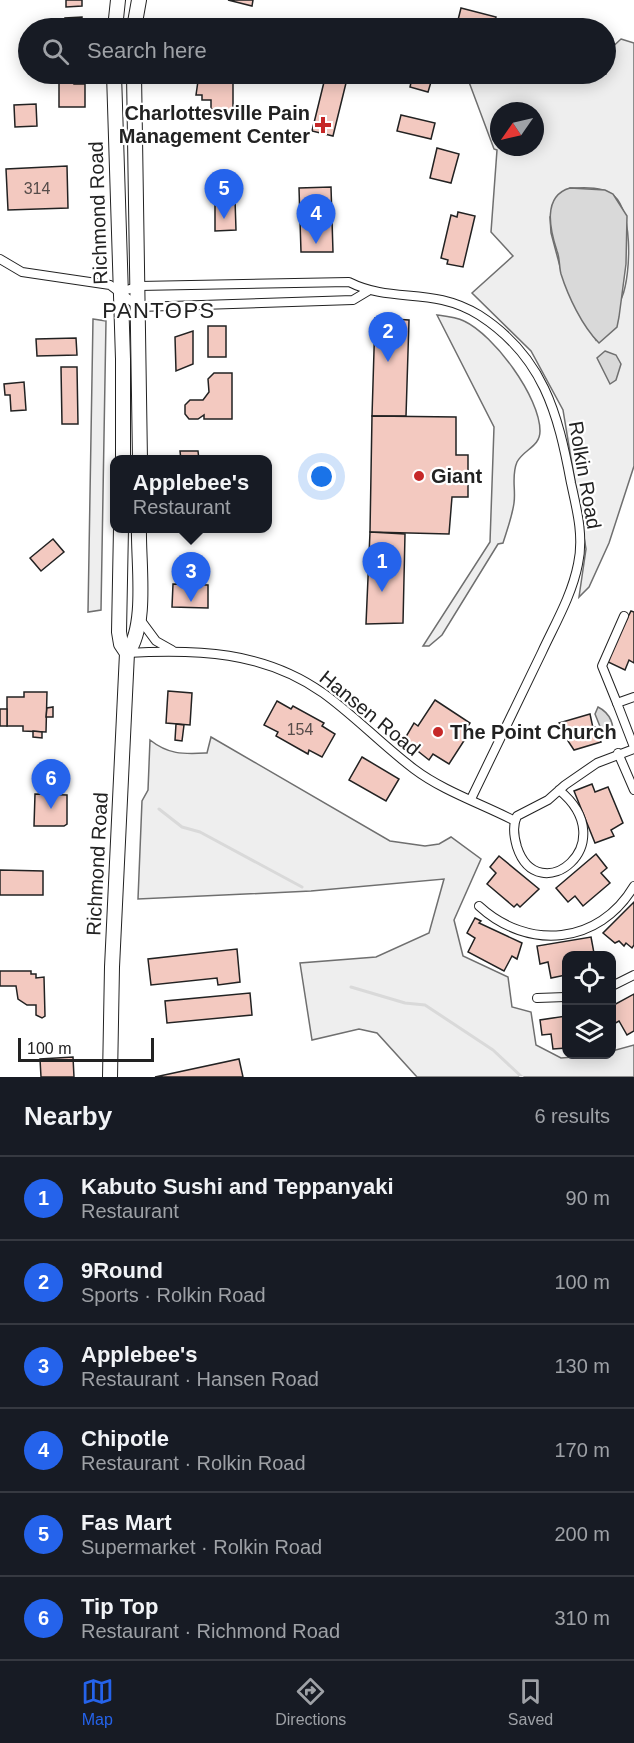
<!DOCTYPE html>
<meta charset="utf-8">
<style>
body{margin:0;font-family:Helvetica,sans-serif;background:#242831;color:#f1f3f6}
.controls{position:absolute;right:18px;bottom:18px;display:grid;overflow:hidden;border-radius:12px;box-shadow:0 3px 15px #0003}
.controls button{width:54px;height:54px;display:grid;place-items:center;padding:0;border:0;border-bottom:2px solid #363941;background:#171b24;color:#f1f3f6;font:30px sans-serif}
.compass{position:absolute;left:490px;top:102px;width:54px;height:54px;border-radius:50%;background:#171b24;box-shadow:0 3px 15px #0003;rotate:236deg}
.scale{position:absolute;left:18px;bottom:15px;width:136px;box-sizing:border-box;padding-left:6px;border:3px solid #222;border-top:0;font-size:16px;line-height:21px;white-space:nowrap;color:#222;-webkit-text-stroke:4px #fff;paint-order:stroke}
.you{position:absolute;left:322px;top:477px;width:21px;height:21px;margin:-15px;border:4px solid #fff;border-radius:50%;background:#1a73e8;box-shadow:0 0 0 9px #1a73e833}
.badge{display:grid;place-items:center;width:39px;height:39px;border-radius:50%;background:#2563eb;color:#fff;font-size:20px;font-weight:700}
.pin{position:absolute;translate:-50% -50px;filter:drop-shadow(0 2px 3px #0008)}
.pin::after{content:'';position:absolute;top:32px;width:21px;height:18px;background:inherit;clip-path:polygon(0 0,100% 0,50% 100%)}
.popup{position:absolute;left:110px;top:455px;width:162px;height:78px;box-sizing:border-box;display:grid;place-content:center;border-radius:12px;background:#171b24;filter:drop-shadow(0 2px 4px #0005);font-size:20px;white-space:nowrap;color:#9ea1a6}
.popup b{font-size:22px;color:#f1f3f6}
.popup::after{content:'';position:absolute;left:50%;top:100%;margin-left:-12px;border:12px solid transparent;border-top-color:#171b24}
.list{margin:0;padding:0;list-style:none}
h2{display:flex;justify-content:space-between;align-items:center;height:78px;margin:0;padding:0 24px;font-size:26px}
h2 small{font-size:20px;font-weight:400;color:#9ea1a6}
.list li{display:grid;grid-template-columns:39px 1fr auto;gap:18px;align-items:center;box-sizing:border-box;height:84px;padding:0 24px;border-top:2px solid #363941}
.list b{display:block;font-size:22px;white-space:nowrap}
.list p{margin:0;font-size:20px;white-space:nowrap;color:#9ea1a6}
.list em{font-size:20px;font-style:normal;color:#9ea1a6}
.icon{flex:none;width:33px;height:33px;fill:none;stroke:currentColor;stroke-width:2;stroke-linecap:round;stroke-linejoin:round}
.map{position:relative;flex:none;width:634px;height:1077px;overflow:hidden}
.search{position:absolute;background:#171b24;box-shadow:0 3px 15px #0003;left:18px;right:18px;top:18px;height:66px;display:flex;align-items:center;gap:15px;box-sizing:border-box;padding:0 21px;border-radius:33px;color:#9ea1a6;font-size:22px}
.sheet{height:582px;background:#171b24}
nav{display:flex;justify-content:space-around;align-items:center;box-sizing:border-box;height:84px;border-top:2px solid #363941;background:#171b24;font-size:16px;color:#9ea1a6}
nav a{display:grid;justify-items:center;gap:3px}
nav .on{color:#2563eb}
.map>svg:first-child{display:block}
</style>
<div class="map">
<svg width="634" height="1077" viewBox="0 0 634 1077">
<rect width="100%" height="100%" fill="#fff"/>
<g fill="#eee" stroke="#6f6f6f" stroke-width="1.5" fill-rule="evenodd">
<path d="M621 39 634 43V466L609 543 589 587 579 597 586 549 563 410 531 351 472 293 513 256 491 232 497 150 494 149 469 82 493 74H537L553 77 565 74H606V53ZM499 111H535V147H499ZM570 188C582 188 599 186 610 193 634 206 631 275 622 297 617 312 604 327 596 340L576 307 562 274 551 233 550 217Z"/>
<path d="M437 315C445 316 456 317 464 321 494 335 540 397 540 431 540 447 524 449 517 462 511 476 516 489 514 503 512 517 507 530 503 543L498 544 442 635 429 646H423L490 542 494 427Z"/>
<path d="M93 319 106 321 101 610 88 612Z"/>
<path d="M211 737 390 841 425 846 439 844 451 837 481 859 454 920 463 956 508 977 512 1007 531 1012 536 1045 561 1058 612 1054V1051L634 1045V1077H417L377 1033 359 1029 312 1040 300 963 376 957 429 933 444 879 311 891 138 899 142 801 148 790 150 740C169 755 183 754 207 753Z"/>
</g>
<g fill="#d9d9d9" stroke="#6f6f6f" stroke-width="1.5">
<path d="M570 188 605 190 613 194 627 216 626 264 619 317 617 327 599 343C582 326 568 296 561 274 559 267 560 258 557 251 550 230 542 196 570 188Z"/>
<path d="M605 351 616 355 621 364 616 380 610 384 597 358Z"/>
<path d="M598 707C610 713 616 726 611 737L603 734 595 714Z"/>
</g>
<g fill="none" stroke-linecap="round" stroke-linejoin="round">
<g stroke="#d9d9d9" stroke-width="3">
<path d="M159 809 182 827 200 832 302 887"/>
<path d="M351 987 405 1003 425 1005 493 1050 522 1077"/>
</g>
</g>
<g fill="#f3c9c0" stroke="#222" stroke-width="1.5">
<path d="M66 0H82V6L66 7Z"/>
<path d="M228 0H253L252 6Z"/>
<path d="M461 8 496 17 493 28H456Z"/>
<path d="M82 17V28H66L65 18Z"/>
<path d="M199 74H233V113L211 109V100H202V95H196Z"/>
<path d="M413 74H423L422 79 431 82 428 92 410 87Z"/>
<path d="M59 77H74V84H85V107H59Z"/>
<path d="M325 78 346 83 333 136 312 131Z"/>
<path d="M36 104 37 126 15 127 14 105Z"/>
<path d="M401 115 435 123 431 139 397 131Z"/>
<path d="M437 148 459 154 451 183 430 178Z"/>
<path d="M67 166 68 208 8 210 6 169Z"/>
<path d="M331 187 333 252H301L299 188Z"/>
<path d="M235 199 236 230 215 231V200Z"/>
<path d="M458 212 475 216 463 267 447 264 448 260 441 258 451 215 457 217Z"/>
<path d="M375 318 409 320 406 416H372Z"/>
<rect x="208" y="326" width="18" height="31"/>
<path d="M193 331V364L176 371 175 337Z"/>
<path d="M76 338 77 355 37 356 36 339Z"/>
<path d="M61 367H77L78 424H62Z"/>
<path d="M214 373H232V419H204V415L198 419H189L185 414V405L190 400H203L209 392 208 379Z"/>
<path d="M24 382 26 410 11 411 10 395H5L4 384Z"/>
<path d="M372 416 456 417V455H468V497H452L449 534 370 532Z"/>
<path d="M180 451H198L199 460H181Z"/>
<rect x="199" y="456" width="15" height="4"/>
<path d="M370 532 405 534 403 623 366 624Z"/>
<path d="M53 539 64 552 41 571 30 558Z"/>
<path d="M173 584 208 585V608L172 607Z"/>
<path d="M631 611 634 612V663L629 660 625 670 606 661Z"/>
<path d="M168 691 192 693 190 725 166 723Z"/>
<path d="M24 692H47L46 732 23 731V726H7V697H24Z"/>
<path d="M435 700 470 723 465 731 469 733 449 764 433 754 429 760 404 740 414 723 418 726Z"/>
<path d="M277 701 291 709 293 706 324 723 322 726 335 734 322 757 309 750 308 754 276 736 278 732 264 725Z"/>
<path d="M53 707V717H46L47 708Z"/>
<rect x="0" y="709" width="7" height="17"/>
<path d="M590 714 593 728 595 727 601 742 574 750 568 741 566 730 562 732 559 723Z"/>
<path d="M176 724 184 725 182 741 175 740Z"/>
<path d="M33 731 42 732V738L33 737Z"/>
<path d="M362 757 399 779 386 801 349 780Z"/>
<path d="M592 784 595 792 608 787 623 823 611 830 614 836 595 843 574 791Z"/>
<path d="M35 794 67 795V824L64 826H34Z"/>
<path d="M596 854 607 868 601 873 610 883 583 906 575 896 568 902 556 888Z"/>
<path d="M499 856 539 889 520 907 517 904 514 907 487 884 496 873 490 867Z"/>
<path d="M0 870 43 871V895H0Z"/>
<path d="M634 902V945L632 948 626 943 624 946 619 941 615 943 603 933Z"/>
<path d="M475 918 481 921 479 923 522 943 517 959 512 956 504 971 468 952 475 938 467 933Z"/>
<path d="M591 937 594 953 566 956V975L551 978 548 962 540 964 537 946Z"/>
<path d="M237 949 240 982 218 985 217 978 151 985 148 959Z"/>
<path d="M0 971H31V974H36V978L44 977 45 1016 42 1018 36 1015V1005H27L18 999 16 986H0Z"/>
<path d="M250 993 252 1015 167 1023 165 1001Z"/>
<path d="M634 994V1031L627 1035 619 1021 612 1025V1006Z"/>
<path d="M566 1016V1048L553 1049 551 1034 542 1035 540 1020Z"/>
<path d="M73 1057 74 1077H41L40 1059Z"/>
<path d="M239 1059 243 1077H155Z"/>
</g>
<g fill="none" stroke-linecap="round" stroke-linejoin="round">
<defs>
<g id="minor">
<path d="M0 259 22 272 110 285 139 307 353 300 368 291"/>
<path d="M121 292 139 286 349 282C393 304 432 286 479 315 543 356 558 413 571 483 577 510 584 537 578 564 572 595 555 624 542 652 518 701 495 750 471 799"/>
<path d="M139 618 156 641 172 650"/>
<path d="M127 653C196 649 264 651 323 693 355 716 382 745 414 769 443 791 482 804 515 821"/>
<path d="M634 697 617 703 634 747"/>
<path d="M617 703 602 666 624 616"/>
<path d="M618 753 634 790"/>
<path d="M559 790C625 844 538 911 517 847 514 837 512 826 517 816L548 800 565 785 597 763 634 749"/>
<path d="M479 906C528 951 599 945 634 886"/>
<path d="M612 986 634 975"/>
<path d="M537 998 566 997"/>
</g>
<g id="trunk">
<path d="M115 28 118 0"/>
<path d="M134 28 139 0"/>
<path d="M114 74 123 359V460"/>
<path d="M134 74 140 460"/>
<path d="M127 653C148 626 138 562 139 528"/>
<path d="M110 1077 112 967 127 653 121 644 119 632 121 528"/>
</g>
</defs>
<use href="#minor" stroke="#222" stroke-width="10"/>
<use href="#trunk" stroke="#222" stroke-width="16"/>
<use href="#minor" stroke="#fff" stroke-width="8"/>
<use href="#trunk" stroke="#fff" stroke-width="14"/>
</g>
<g fill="#c62828" stroke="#fff" stroke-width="2">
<path d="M320 116h6v6h6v6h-6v6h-6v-6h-6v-6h6z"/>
<circle cx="419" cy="476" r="6"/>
<circle cx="438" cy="732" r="6"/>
</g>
<g text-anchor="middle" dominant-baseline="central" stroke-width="4.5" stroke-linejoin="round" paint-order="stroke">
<g font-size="16" fill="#564c4a">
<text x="37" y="188">314</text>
<text x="300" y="729">154</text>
</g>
<g font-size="20" font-weight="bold" fill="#222" stroke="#fff" text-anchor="start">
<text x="310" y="113" text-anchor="end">Charlottesville Pain<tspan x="310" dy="23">Management Center</tspan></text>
<text x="431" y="476">Giant</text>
<text x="450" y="732">The Point Church</text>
</g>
<g font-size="20" fill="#222" stroke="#fff">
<text transform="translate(98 213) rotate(-92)">Richmond Road</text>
<text transform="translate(585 475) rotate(80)">Rolkin Road</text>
<text transform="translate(370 713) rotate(39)">Hansen Road</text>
<text transform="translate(97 864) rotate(-87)">Richmond Road</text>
</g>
<g font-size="22" letter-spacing="1.5" fill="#222" stroke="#fff">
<text x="159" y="310">PANTOPS</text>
</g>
</g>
</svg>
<div class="controls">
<button><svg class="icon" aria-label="locate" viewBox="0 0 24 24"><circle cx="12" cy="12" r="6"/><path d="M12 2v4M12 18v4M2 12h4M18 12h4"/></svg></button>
<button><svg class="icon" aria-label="layers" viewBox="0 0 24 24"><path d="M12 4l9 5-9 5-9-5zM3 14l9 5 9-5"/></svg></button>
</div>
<svg class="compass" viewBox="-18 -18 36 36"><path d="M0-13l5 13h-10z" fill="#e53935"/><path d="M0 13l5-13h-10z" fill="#9ea1a6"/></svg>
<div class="scale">100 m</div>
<div class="you"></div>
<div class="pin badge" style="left:382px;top:592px">1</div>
<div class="pin badge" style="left:388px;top:362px">2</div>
<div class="pin badge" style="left:191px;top:602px">3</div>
<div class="popup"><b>Applebee's</b>Restaurant</div>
<div class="pin badge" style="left:316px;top:244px">4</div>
<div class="pin badge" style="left:224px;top:219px">5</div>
<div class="pin badge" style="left:51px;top:809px">6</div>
<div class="search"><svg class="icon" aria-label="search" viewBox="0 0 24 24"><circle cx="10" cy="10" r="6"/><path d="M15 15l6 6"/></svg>Search here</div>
</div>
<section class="sheet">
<h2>Nearby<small>6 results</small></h2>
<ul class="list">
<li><span class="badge">1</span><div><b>Kabuto Sushi and Teppanyaki</b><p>Restaurant</p></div><em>90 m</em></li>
<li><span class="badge">2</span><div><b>9Round</b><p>Sports · Rolkin Road</p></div><em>100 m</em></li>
<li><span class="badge">3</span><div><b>Applebee's</b><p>Restaurant · Hansen Road</p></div><em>130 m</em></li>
<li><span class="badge">4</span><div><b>Chipotle</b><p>Restaurant · Rolkin Road</p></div><em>170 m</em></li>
<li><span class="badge">5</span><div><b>Fas Mart</b><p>Supermarket · Rolkin Road</p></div><em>200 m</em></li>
<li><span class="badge">6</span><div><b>Tip Top</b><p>Restaurant · Richmond Road</p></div><em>310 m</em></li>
</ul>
</section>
<nav>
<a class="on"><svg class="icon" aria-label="map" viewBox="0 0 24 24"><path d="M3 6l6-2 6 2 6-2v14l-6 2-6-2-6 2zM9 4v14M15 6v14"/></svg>Map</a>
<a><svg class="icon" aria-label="directions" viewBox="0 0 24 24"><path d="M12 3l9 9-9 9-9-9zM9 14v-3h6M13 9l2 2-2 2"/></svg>Directions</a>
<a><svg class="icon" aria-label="saved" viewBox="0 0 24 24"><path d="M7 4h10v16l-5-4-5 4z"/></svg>Saved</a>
</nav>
